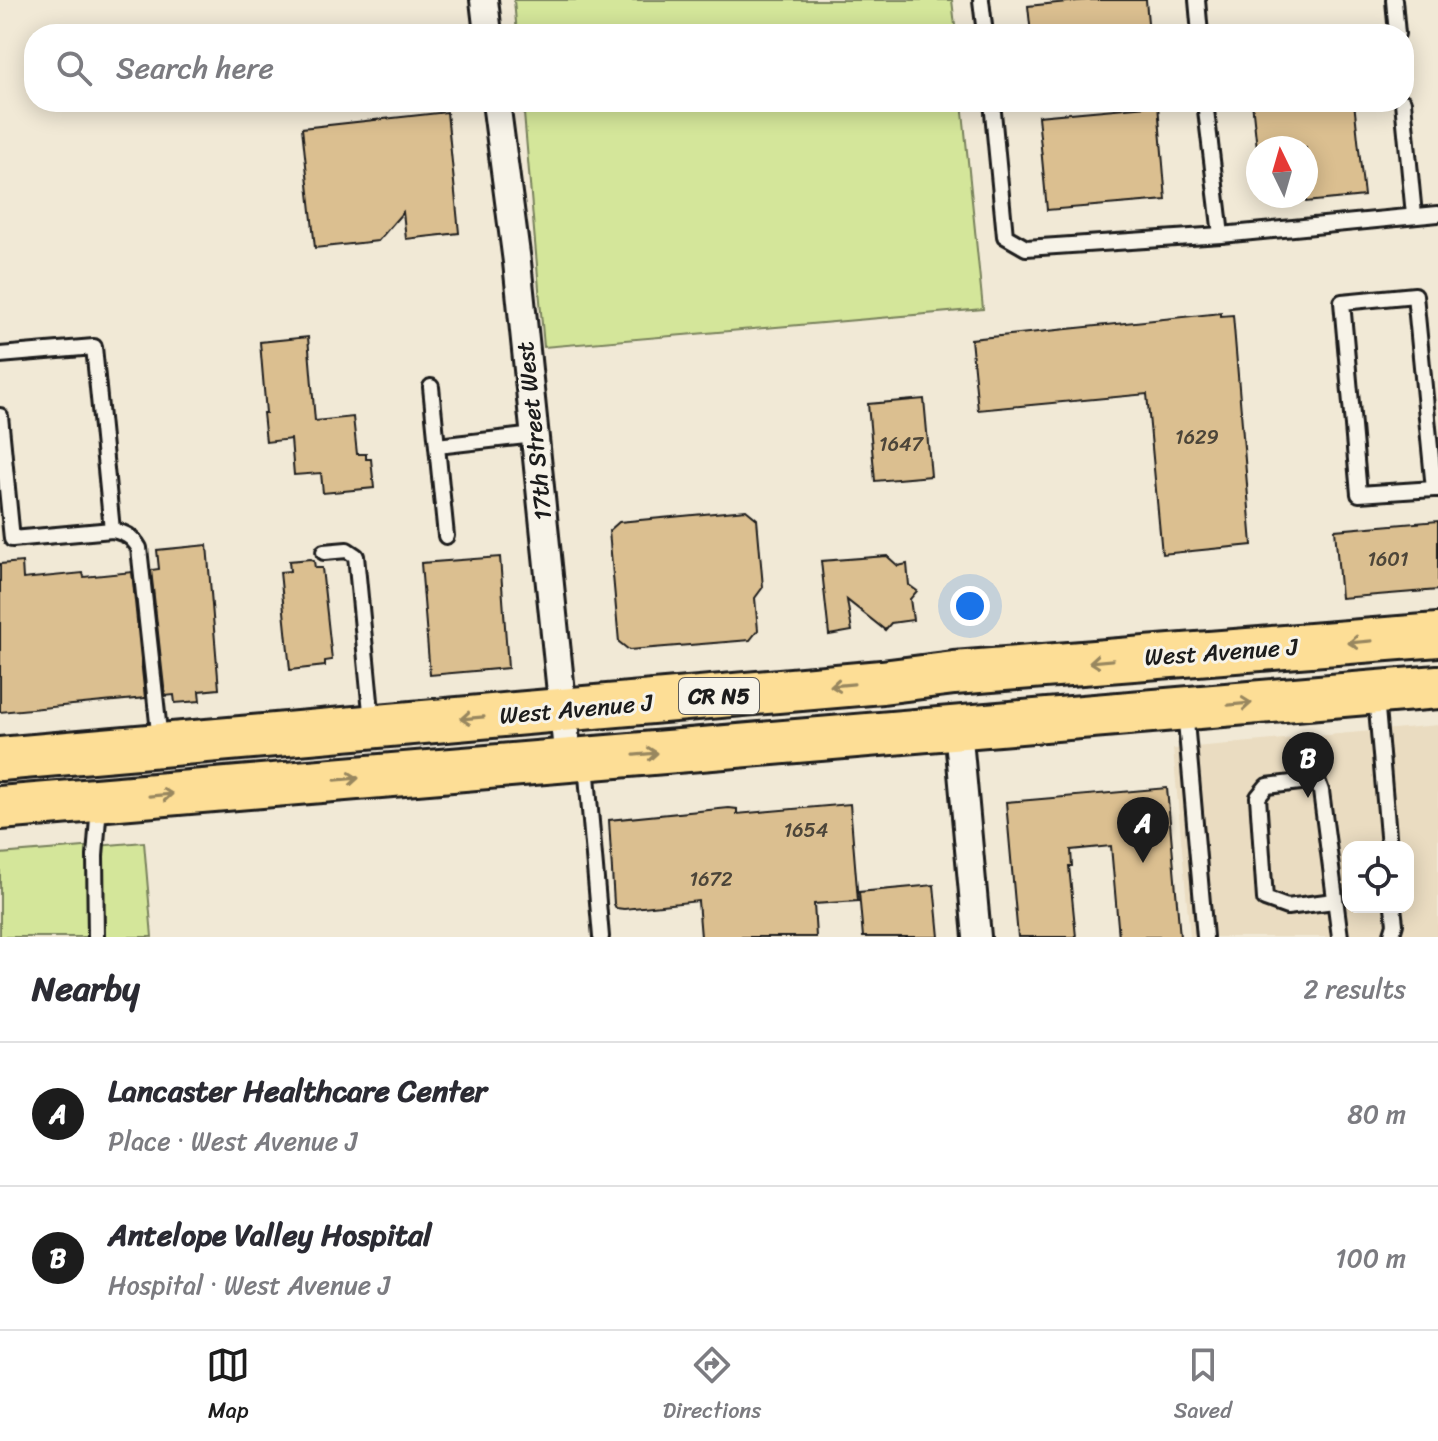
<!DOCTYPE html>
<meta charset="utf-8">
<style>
body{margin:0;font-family:Sriracha,sans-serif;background:#f7f7f7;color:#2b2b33}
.controls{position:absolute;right:24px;bottom:24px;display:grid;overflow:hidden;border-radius:16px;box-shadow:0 4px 20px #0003}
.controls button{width:72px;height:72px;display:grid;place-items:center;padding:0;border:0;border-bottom:2px solid #e1e1e2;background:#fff;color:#2b2b33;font:40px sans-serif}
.compass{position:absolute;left:1246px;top:136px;width:72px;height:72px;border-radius:50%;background:#fff;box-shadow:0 4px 20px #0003;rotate:355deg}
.you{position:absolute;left:970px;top:606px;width:28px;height:28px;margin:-20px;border:6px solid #fff;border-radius:50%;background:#1a73e8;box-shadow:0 0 0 12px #1a73e833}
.badge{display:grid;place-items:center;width:52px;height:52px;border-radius:50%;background:#1c1c1c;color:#fff;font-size:26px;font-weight:700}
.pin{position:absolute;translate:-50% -66px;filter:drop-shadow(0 2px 4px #0008)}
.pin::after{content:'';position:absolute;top:42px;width:28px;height:24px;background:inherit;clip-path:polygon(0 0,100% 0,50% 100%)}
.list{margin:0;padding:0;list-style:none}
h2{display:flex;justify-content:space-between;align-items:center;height:104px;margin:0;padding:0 32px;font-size:34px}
h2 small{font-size:26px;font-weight:400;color:#7c7c81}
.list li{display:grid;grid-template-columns:52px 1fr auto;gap:24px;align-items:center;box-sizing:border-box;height:144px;padding:0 32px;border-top:2px solid #e1e1e2}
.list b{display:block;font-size:30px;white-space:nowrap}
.list p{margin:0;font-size:26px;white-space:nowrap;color:#7c7c81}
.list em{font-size:26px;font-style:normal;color:#7c7c81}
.icon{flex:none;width:44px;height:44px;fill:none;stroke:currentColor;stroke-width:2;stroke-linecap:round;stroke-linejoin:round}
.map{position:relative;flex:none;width:1438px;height:937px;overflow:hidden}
.search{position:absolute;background:#fff;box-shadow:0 4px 20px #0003;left:24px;right:24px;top:24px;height:88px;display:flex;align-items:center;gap:20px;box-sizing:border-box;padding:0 28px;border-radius:32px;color:#7c7c81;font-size:30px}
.sheet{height:392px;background:#fff}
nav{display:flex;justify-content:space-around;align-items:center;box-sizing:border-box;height:112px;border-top:2px solid #e1e1e2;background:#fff;font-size:22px;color:#7c7c81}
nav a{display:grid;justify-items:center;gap:4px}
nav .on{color:#1c1c1c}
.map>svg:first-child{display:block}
</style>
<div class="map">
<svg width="1438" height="937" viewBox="0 0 1438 937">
<rect width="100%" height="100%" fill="#f1e9d6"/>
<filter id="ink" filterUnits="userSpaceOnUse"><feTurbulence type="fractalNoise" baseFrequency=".0125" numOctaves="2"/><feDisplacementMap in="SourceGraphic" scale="16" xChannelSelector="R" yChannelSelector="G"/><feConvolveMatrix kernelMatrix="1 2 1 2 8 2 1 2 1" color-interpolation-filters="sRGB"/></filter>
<g filter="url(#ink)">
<path fill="#eadcc1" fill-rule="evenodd" d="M1438 725V937H1190L1173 749ZM1348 847H1408V907H1348Z"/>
<g fill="#d4e69a" stroke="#78815b" stroke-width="2">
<path d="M514 0H952L956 34H517Z"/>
<path d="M523 102H962L983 309 544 347Z"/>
<path d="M144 842 152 937H0V854Z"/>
</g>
<g fill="#dbbf90" stroke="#1c1c1c" stroke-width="2">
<path d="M1087 0H1146L1149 34H1031L1028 6Z"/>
<path d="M1252 102H1354L1364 196 1306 202V148H1257Z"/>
<path d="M1158 105 1166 200 1047 210 1038 116Z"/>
<path d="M447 112 459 233 406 239 403 212 378 241 315 248 302 128Z"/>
<path d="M1221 313V316L1233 315 1252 545 1162 554 1147 394 978 410 971 339Z"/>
<path d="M308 337 315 421 353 417 357 454H366V459H371L374 488 323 493 321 473 294 475 291 439 266 442 263 413H266L260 342Z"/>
<path d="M924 399 931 476 875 481 868 404Z"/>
<path d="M746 510 757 519 763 587 755 598 758 630 750 640 629 650 619 642 609 531 619 522Z"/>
<path d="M1438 521V590L1341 598 1335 530Z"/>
<path d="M207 545 219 689 199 691 200 701 175 703 174 695 165 696 151 570 159 569 157 550Z"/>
<path d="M887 556 898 566 907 564 909 585 917 591 910 599 913 620 891 623 885 630 847 600 852 631 829 635 821 561Z"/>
<path d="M500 557 508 668 430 675 421 563Z"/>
<path d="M311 559 314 561 315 568H322L332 660 325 661V666L290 670 280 572 290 571 289 561Z"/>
<path d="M22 562 23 579 83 573 84 577 132 572 145 698 0 712V564Z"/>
<path d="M1167 788 1180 937H1119L1111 846 1071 850 1072 866H1069L1076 937H1018L1006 802Z"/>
<path d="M850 804 858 901 814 904 816 937H701L698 901 624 909 616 908 614 904 609 820 729 808 737 809V814Z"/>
<path d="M934 885 939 937H863L859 892Z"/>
</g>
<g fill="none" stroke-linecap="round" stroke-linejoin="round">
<defs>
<g id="lane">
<path d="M981 0 985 34"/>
<path d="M1197 0 1200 34"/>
<path d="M1394 0 1397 34"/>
<path d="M992 102 1005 236 1026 248 1221 235 1438 214"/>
<path d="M1205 102 1221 235"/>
<path d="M1403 102 1414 215"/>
<path d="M0 355 94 347 112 530"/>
<path d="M431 387 446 536"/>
<path d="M0 416 12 539 112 530C125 533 132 536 139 548L160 741"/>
<path d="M437 446 535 435"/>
<path d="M1434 489 1415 295 1342 302 1359 494 1434 489H1438"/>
<path d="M324 552 347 550 356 556 372 722"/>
<path d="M1376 697 1389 847"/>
<path d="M1185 710 1205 937"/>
<path d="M586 764 601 937"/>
<path d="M1334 901 1287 907 1265 899 1258 797 1267 786 1317 780 1321 791 1340 937"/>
<path d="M96 937 95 856 99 805"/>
<path d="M1391 937 1395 924 1393 907"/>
</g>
<g id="street">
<path d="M484 0 488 34"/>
<path d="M496 102 517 262 568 761"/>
<path d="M958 728 977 937"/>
</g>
<g id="primary">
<path d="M0 759 882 682 954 673 1438 635"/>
<path d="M0 808 1438 687"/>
</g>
</defs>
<use href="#lane" stroke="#1c1c1c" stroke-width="20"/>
<use href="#street" stroke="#1c1c1c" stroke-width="32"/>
<use href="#primary" stroke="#1c1c1c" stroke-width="48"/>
<use href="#lane" stroke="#f7f3e8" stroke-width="14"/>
<use href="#street" stroke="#f7f3e8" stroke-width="26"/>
<use href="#primary" stroke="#fdde96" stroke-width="42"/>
</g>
<defs><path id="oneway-shaft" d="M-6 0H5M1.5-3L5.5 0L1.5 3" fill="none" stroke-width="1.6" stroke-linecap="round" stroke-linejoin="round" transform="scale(2)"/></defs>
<g stroke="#98875f">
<use href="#oneway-shaft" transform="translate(1360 642) rotate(175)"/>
<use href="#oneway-shaft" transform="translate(1101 661) rotate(175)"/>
<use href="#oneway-shaft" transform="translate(842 685) rotate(175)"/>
<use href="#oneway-shaft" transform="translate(1240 704) rotate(-5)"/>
<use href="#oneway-shaft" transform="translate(472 718) rotate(175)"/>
<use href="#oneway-shaft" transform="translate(646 754) rotate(-5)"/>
<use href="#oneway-shaft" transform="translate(347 779) rotate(-5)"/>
<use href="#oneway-shaft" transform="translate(161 795) rotate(-5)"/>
</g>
</g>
<g text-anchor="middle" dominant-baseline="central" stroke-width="6" stroke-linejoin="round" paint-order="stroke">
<g font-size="20" fill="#4c4539">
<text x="1197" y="437">1629</text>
<text x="901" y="444">1647</text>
<text x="1388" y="559">1601</text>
<text x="806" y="830">1654</text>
<text x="711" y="879">1672</text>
</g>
<rect fill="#f7f3e8" stroke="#5e5c59" stroke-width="2" x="679" y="678" width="80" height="36" rx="6"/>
<g font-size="22" font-weight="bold" fill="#1c1c1c">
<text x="719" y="696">CR N5</text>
</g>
<g font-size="24" fill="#1c1c1c" stroke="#f7f3e8">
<text transform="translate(534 431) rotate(-96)">17th Street West</text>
<text transform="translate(1221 652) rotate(-4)">West Avenue J</text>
<text transform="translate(576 709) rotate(-5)">West Avenue J</text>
</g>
</g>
</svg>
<div class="controls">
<button><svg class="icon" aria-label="locate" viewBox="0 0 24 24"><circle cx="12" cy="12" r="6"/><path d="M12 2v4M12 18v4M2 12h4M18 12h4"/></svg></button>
</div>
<svg class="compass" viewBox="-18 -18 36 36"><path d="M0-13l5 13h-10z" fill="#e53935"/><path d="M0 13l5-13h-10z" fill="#7c7c81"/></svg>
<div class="you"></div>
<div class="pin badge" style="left:1143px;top:863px">A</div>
<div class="pin badge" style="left:1308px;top:798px">B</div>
<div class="search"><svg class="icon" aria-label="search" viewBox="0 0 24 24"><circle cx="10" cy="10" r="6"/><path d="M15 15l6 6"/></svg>Search here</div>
</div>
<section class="sheet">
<h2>Nearby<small>2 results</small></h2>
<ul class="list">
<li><span class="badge">A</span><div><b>Lancaster Healthcare Center</b><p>Place · West Avenue J</p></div><em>80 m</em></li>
<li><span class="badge">B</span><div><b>Antelope Valley Hospital</b><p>Hospital · West Avenue J</p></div><em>100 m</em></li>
</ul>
</section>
<nav>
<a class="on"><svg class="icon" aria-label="map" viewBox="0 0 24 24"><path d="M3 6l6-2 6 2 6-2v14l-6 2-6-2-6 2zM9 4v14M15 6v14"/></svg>Map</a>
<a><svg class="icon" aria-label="directions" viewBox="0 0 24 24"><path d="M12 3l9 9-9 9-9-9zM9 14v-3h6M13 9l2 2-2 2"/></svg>Directions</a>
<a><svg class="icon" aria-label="saved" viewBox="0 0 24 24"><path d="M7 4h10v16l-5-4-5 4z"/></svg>Saved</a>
</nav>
